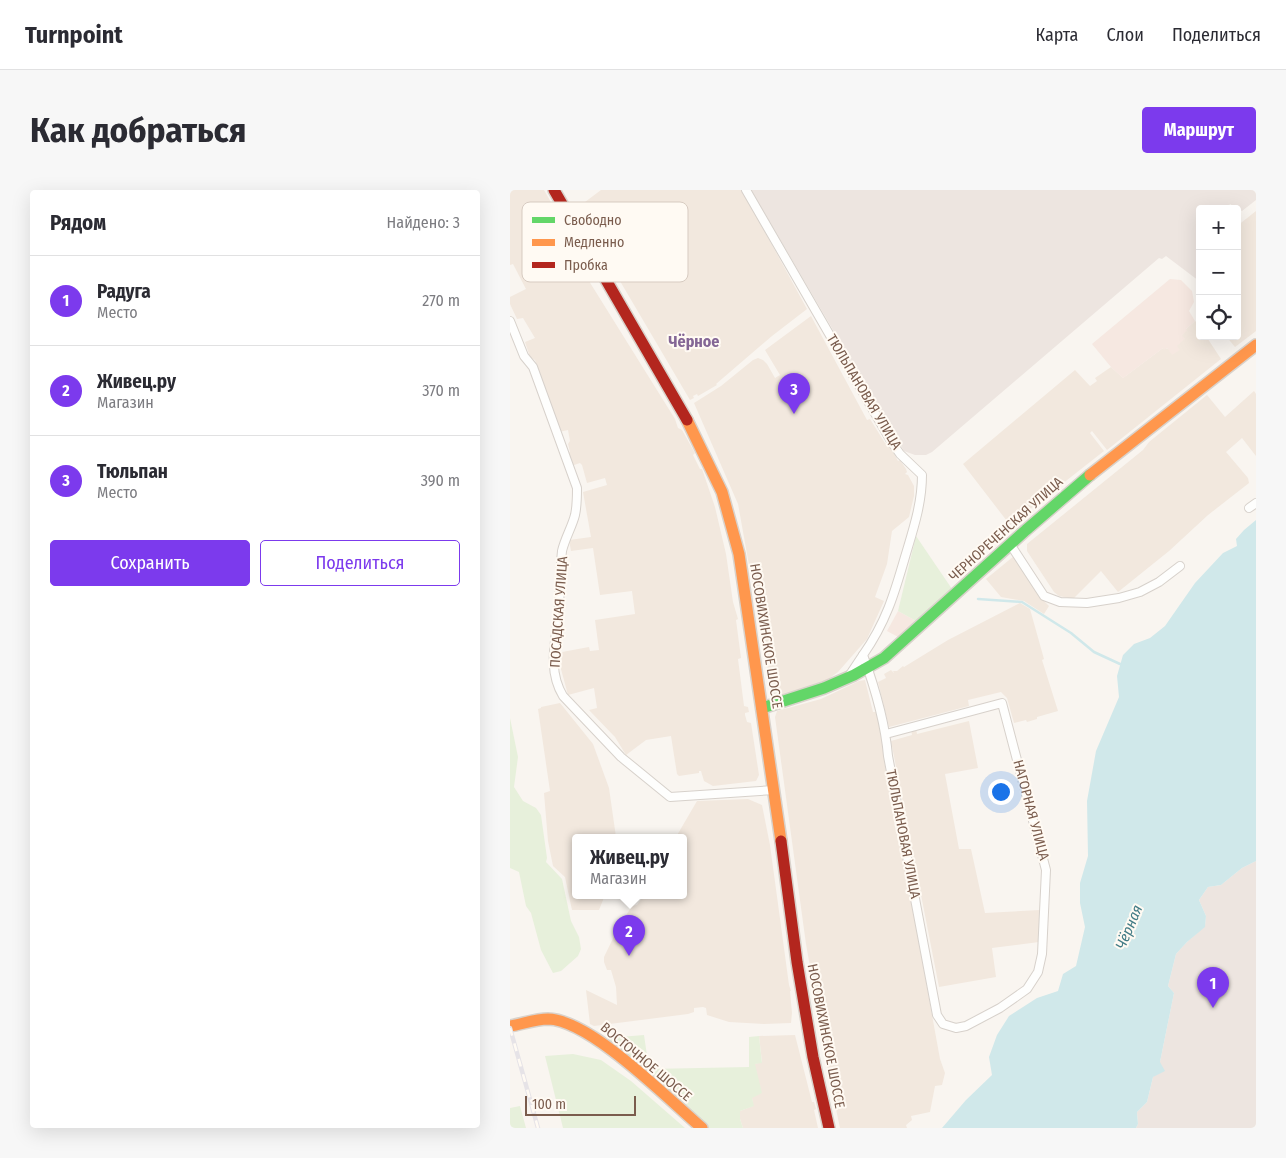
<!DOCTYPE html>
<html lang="ru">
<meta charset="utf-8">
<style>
body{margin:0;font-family:"Fira Sans Condensed",sans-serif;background:#f7f7f7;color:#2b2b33}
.controls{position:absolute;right:15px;top:15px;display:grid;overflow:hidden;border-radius:5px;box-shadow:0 5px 20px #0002}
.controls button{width:45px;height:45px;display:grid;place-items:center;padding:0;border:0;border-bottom:1px solid #e1e1e2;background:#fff;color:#2b2b33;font:25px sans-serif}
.scale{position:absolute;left:15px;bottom:12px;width:111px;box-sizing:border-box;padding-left:5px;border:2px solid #7a5c4d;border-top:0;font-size:14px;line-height:18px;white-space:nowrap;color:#7a5c4d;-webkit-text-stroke:4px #fffaf3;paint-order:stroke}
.you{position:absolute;left:490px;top:601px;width:18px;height:18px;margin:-12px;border:4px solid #fff;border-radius:50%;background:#1a73e8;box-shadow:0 0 0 8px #1a73e833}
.badge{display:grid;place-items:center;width:32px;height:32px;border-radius:50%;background:#7c3aed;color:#fff;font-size:16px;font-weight:700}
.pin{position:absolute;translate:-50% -41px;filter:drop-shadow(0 1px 2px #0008)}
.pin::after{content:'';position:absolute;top:26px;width:18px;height:15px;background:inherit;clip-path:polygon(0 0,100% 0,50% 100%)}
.popup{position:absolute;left:62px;top:644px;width:115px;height:65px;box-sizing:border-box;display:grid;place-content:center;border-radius:5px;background:#fff;filter:drop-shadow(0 1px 4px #0005);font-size:16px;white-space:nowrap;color:#7c7c81}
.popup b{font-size:19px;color:#2b2b33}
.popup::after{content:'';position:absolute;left:50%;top:100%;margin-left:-10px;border:10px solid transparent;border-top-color:#fff}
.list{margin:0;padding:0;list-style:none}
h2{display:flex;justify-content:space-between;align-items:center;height:65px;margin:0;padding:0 20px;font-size:21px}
h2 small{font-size:16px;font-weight:400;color:#7c7c81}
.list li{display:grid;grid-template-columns:32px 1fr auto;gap:15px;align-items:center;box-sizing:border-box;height:90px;padding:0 20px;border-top:1px solid #e1e1e2}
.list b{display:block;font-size:19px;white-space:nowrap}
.list p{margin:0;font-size:16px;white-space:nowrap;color:#7c7c81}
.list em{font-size:16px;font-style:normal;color:#7c7c81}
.actions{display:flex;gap:10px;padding:15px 20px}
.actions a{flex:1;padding:11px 0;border:1px solid #7c3aed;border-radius:5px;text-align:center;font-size:18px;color:#7c3aed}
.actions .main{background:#7c3aed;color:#fff}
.icon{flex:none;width:28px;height:28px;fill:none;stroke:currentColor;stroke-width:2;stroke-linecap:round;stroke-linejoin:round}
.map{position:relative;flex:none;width:746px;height:938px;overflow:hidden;border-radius:5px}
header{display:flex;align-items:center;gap:30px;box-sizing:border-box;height:70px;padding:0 25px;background:#fff;border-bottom:1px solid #e1e1e2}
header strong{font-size:24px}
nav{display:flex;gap:28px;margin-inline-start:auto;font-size:18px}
.intro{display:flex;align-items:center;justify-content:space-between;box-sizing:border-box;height:120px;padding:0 30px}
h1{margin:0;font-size:35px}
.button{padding:12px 22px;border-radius:5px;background:#7c3aed;color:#fff;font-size:18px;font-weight:700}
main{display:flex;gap:30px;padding:0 30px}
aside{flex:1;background:#fff;border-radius:5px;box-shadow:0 5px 20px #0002}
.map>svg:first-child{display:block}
</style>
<header>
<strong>Turnpoint</strong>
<nav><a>Карта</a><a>Слои</a><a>Поделиться</a></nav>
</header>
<div class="intro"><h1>Как добраться</h1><a class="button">Маршрут</a></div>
<main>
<aside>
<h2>Рядом<small>Найдено: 3</small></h2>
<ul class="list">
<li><span class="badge">1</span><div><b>Радуга</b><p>Место</p></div><em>270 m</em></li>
<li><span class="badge">2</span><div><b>Живец.ру</b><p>Магазин</p></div><em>370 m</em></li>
<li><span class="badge">3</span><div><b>Тюльпан</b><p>Место</p></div><em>390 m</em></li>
</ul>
<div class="actions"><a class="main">Сохранить</a><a>Поделиться</a></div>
</aside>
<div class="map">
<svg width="746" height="938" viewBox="0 0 746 938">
<rect width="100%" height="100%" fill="#f9f5f0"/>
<g fill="#f2e8de">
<path d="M0 0H34L72 66 73 72 69 75 165 229 168 238 172 240 185 263 183 265 190 279H192L205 317 216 364 223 412 228 429 226 430 231 468 228 469 234 516 238 517 239 522 235 523V525L237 532 241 533 249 585 246 591 203 596 194 591 191 581H189V583L169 586 167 584 161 546 136 550 116 565 105 547 79 520 87 518 84 498 58 505 48 468 52 462 79 457 80 461 89 460 85 430 125 424 122 401 90 405 83 358 61 361 59 350 81 347 73 302 97 295 95 288 77 293 72 275 70 273 61 276 57 263 60 262 58 254 60 251 58 240 49 242 25 170 20 167 15 152 25 148 13 128 7 129 0 114V107L16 99 3 74 0 75Z"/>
<path d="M91 0H232L297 119 262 146 206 194 207 195 188 206 187 204 183 206 184 208 180 210 67 18Z"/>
<path d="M746 21V141L725 157 716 146H727V36Z"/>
<path d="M301 126 357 230 360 229 375 253H378L388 271 390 270 396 279 397 282 395 284 398 285 404 296V306L399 327 382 341 377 374 365 407 374 411 357 449 328 482 317 490 307 496 270 507 261 506 259 486 228 314 184 213 211 196 243 170 248 168 253 170 257 174 265 188 270 185 255 160Z"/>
<path d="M685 131 690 135V146H696L711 169 597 260 582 241 580 243 594 261 500 335 453 274 565 180 580 196 587 191 585 188 601 177 613 188 653 158 669 160 666 156 672 145 676 139Z"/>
<path d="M744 201 746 204V266L732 248 716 262 738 288 739 293 698 325 659 361 608 402 591 381 563 409 549 406 544 402 517 361V354L633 260 639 252 697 205 715 227Z"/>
<path d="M504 366 531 408 539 416 534 424 514 411 491 407 476 389Z"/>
<path d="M510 413 520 419 534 469 532 470 548 521 527 527V529L517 532 516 530 504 533 497 508 491 502 458 510 459 516 379 537 368 492 376 488 374 484 381 480 384 483 383 481H387L393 476 394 477 438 450Z"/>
<path d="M355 490 363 522H367L372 544 371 545 373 553 374 569 381 615H383L385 624 383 625 385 637 395 676 430 869 435 883 432 895 425 896 420 922 401 926 402 930 396 935 397 938H330L319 886 296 754 265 527 267 521 311 509 349 491Z"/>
<path d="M50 513 83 554 99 598 106 647H65V705H95L89 720H62L55 687 43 676 38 651 34 603 40 601 28 519 31 518V517Z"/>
<path d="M459 531 468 578 435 584 449 659H461L475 723 530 720 529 752 482 758 486 787 429 797 381 551 402 545 401 539 406 538 407 544Z"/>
<path d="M238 609 252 615 260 655 279 795 281 801H280L282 823 281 833 254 834 219 832 197 825 196 818 193 817 184 818V822L178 824 84 836 80 834 76 800 107 815 106 797 101 780H97L94 772V767L108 738 122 716 127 715 134 705H173V647H166L187 611Z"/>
<path d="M285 845 302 912H304L306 919 304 920 308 938H233L230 929V921L243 916 242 908 245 874 252 872 249 846Z"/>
</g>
<g fill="#f6e8e1">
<path d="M660 89 671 90 682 101 684 112 679 121 685 131 676 139 677 141 672 145 675 149 667 156 670 160 662 165 657 158 654 160 653 158 613 188 601 177 582 154Z"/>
<path d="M388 421 408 432 390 448 377 441Z"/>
</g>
<g fill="#ede5e0">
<path d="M241 0H746V10L732 21 720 14 717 19H690L689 91 656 66 652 69 649 68 422 262 416 265H405L394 261Z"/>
<path d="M746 671V938H626L628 934 627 922 637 912 643 887 650 872 664 803 658 796 666 764 677 752 695 736 696 726 689 710 698 697 711 695 732 678Z"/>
</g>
<g fill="#e7f0db">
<path d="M406 346 442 399 408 432 388 421Z"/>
<path d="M0 528 8 567 4 597 13 611 26 618 31 625 37 668 36 672 52 689 61 731 69 747 71 759 68 766 51 781 43 783 31 760 21 723 16 716 9 682 0 678Z"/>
<path d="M134 845 139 879 239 877V847L249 846 252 873 245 874 252 903 242 908 244 916 230 921V929L233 938H198L97 848Z"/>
<path d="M63 864 91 870 121 891 175 938H53L35 866Z"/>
<path d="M10 916 16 938H0V918Z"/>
</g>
<path fill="#d0e8ea" d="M746 330V671L732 678 711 695 698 697 689 710 696 726 695 737 677 752 666 764 658 796 664 803 650 872 655 881 643 887 637 912 627 922 628 934 626 938H432L456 910 482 885 479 867 487 845 499 826 527 808 548 801 553 784 566 776 575 737 570 713V693L578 666 577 611 586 561 609 507 607 486 613 465 624 454 640 448 655 436 685 393 713 363 727 356 726 349 734 340Z"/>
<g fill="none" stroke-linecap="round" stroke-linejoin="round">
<path stroke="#d0e8ea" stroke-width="2.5" d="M468 409 512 412 561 443 584 462 610 474"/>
<defs>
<g id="street">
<path d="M236 0 381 251 390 264 412 285C412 314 403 340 395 367 384 405 376 432 353 465 365 498 375 531 378 566L427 825 433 834 446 838 456 836 490 818 517 799 528 782 532 764 536 680 492 513 376 544"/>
<path d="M0 131 14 166 23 177 67 298C67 307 67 316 65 325 62 337 55 348 52 361 50 379 50 398 49 416 47 447 36 478 53 506L111 567 160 607 264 600"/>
<path d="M739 318 746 313"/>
<path d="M500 354 534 406 550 412 577 413 609 408 630 402 649 392 670 376"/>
<path d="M339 486 353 465"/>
</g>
<path id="fast" d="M252 518 314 498 344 485 374 468 516 340 580 285"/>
<g id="slow">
<path d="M177 230 212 302 229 364 271 651"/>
<path d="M580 285 746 155"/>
<path d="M0 836C12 834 26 829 38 829 81 830 158 909 192 938"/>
</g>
<g id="jam">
<path d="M44 0 177 230"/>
<path d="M271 651 287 772 303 867 319 938"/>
</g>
</defs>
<use href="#street" stroke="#d7d1cb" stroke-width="10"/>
<use href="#fast" stroke="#d9d2cb" stroke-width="14"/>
<use href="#slow" stroke="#d9d2cb" stroke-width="14"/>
<use href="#jam" stroke="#d9d2cb" stroke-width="14"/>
<use href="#street" stroke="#fefefd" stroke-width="8"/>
<use href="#fast" stroke="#63d668" stroke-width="11"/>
<use href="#slow" stroke="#ff974d" stroke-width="11"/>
<use href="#jam" stroke="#b3261e" stroke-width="11"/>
<defs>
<path id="rail" d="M0 838 28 938"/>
</defs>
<use href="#rail" stroke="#e6e3e7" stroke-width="4.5"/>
<use href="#rail" stroke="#fffaf3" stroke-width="2.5" stroke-dasharray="8" stroke-linecap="butt"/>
</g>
<g text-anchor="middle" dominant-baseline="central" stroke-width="4" stroke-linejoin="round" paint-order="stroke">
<g font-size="14" fill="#7a5c4d" stroke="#fffaf3">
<text transform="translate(354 202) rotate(59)">ТЮЛЬПАНОВАЯ УЛИЦА</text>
<text transform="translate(496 339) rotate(-42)">ЧЕРНОРЕЧЕНСКАЯ УЛИЦА</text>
<text transform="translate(49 422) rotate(-86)">ПОСАДСКАЯ УЛИЦА</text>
<text transform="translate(256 446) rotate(81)">НОСОВИХИНСКОЕ ШОССЕ</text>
<text transform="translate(521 620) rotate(75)">НАГОРНАЯ УЛИЦА</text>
<text transform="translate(393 644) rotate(79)">ТЮЛЬПАНОВАЯ УЛИЦА</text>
<text transform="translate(316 846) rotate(79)">НОСОВИХИНСКОЕ ШОССЕ</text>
<text transform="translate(136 872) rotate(40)">ВОСТОЧНОЕ ШОССЕ</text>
</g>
<g font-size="15" font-style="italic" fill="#437c86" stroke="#fffaf3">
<text transform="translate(619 737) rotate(-67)">Чёрная</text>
</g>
<g font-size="16" font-weight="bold" fill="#846695" stroke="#fffaf3">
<text x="184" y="151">Чёрное</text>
</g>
</g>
<rect x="12" y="12" width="166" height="80" rx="8" fill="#fffaf3" stroke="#d7cbc1" stroke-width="1"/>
<rect x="22" y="27" width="23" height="6" fill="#63d668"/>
<rect x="22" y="49" width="23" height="7" fill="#ff974d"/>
<rect x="22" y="72" width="23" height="6" fill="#b3261e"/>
<g font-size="14" fill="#7a5c4d">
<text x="54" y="35">Свободно</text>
<text x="54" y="57">Медленно</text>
<text x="54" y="80">Пробка</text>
</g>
</svg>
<div class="controls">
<button>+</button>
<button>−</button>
<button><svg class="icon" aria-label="locate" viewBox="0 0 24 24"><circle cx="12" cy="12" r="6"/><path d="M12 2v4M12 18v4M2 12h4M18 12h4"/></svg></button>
</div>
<div class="scale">100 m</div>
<div class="you"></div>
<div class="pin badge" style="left:703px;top:818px">1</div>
<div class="pin badge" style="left:119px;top:766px">2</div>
<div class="popup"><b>Живец.ру</b>Магазин</div>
<div class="pin badge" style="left:284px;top:224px">3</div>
</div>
</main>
